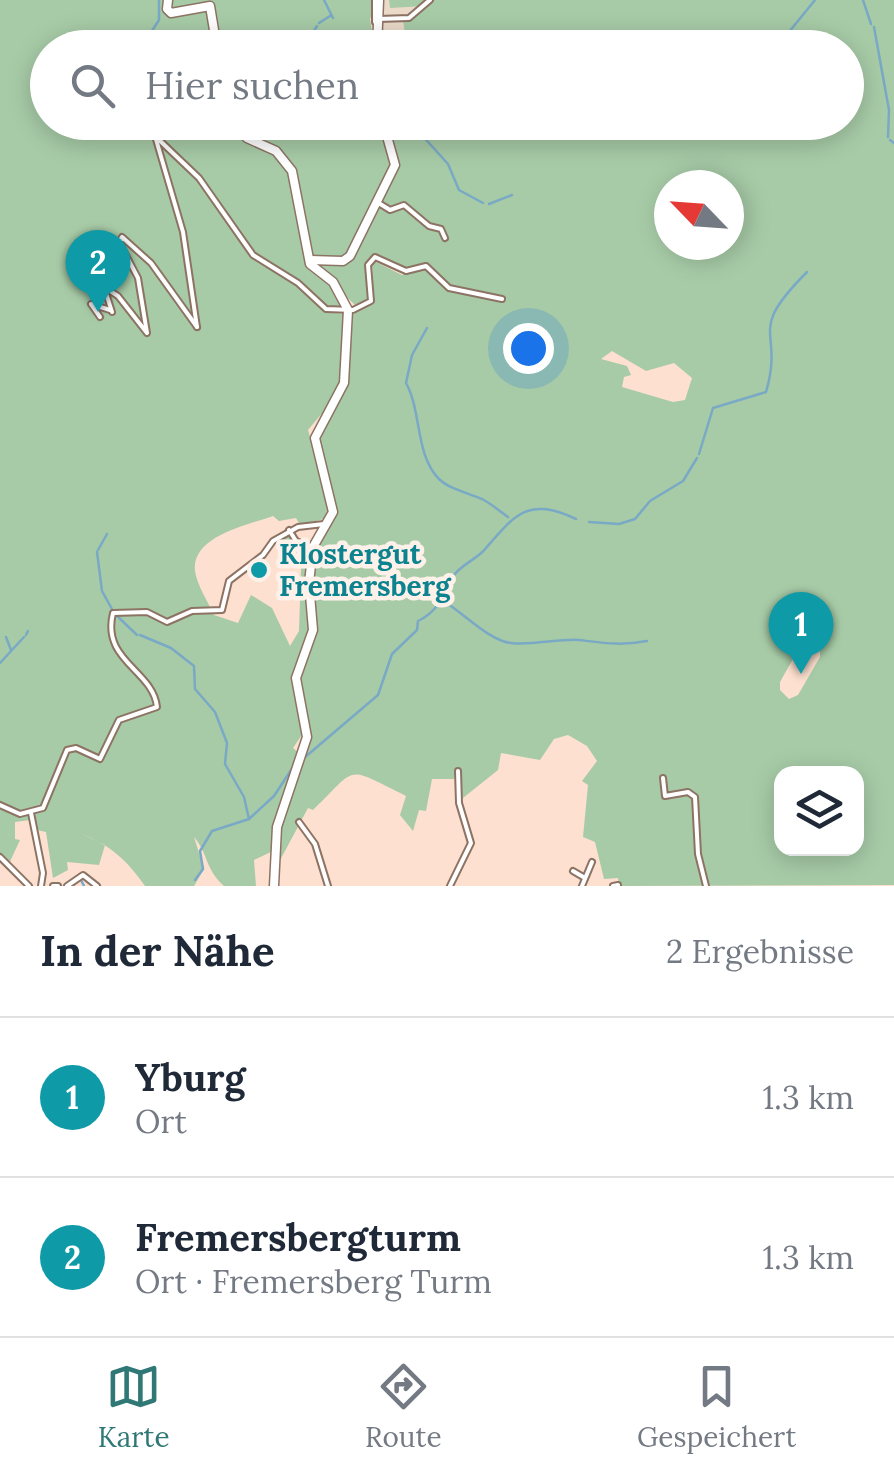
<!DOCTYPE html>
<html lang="de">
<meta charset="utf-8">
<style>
body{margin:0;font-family:Lora,serif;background:#f6f6f7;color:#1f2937}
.controls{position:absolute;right:30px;bottom:30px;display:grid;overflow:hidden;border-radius:20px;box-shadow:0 5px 25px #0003}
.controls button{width:90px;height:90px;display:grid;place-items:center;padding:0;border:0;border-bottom:2px solid #e0e1e3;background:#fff;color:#1f2937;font:50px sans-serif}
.compass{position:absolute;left:654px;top:170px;width:90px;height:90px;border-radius:50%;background:#fff;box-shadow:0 5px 25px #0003;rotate:295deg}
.you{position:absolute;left:528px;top:348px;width:35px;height:35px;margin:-25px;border:8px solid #fff;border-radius:50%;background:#1a73e8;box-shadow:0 0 0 15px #1a73e833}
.badge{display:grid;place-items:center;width:65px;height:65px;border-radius:50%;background:#2f7876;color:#fff;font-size:32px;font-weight:700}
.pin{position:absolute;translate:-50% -82px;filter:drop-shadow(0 2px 5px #0008)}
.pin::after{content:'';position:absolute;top:52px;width:35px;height:30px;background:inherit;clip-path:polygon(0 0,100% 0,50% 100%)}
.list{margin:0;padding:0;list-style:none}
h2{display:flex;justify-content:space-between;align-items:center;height:130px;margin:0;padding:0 40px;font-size:42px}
h2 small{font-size:32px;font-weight:400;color:#747a83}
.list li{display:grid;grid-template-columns:65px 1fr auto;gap:30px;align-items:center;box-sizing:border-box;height:160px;padding:0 40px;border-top:2px solid #e0e1e3}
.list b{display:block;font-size:38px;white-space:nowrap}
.list p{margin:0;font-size:32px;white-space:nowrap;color:#747a83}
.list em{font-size:32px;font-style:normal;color:#747a83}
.icon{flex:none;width:55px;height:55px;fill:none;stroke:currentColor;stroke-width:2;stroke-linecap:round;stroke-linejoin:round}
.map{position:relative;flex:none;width:894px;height:886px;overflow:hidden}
.search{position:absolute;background:#fff;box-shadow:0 5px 25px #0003;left:30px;right:30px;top:30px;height:110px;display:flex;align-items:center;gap:25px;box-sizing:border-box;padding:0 35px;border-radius:55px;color:#747a83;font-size:38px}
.sheet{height:450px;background:#fff}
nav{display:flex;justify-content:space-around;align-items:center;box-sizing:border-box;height:140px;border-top:2px solid #e0e1e3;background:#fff;font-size:28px;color:#747a83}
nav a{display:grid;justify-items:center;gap:5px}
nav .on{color:#2f7876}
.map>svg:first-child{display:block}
</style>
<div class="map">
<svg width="894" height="886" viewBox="0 0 894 886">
<rect width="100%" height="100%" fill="#fde0cf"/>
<path fill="#ebdac8" d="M379 0H389L390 7 425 6 404 20 407 47H381Z"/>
<path fill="#a7cba7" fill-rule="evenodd" d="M0 0H377L370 19 375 47 48 48V122H846V48L407 47 403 20 425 6 390 8 389 0H894V885L619 886 618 878 604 879 595 842 583 837 588 785 582 781 597 761 587 746 568 735 554 739 540 760 501 753 498 770 463 798 456 773 454 779H432L426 811 419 810 413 831 400 815 406 796C343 765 359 766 313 810L308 808 278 864 279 830 309 733 298 678 315 631 312 558 336 508 318 444 319 432 347 387 352 314 373 300 372 260 402 275 423 264 405 270 376 254 369 258C364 273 371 286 367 301L355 305 312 264H345L351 259 374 206 346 258 323 261 309 257 306 261 334 287 342 304 334 313 347 314 340 382 334 399 308 430 330 503 324 519 300 525 296 518 279 521 273 516C248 525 191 536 195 571 197 585 208 602 214 615L238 623 251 595 272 608 290 646 299 631 301 569 278 539 289 533 310 550 306 574 311 630 295 675 306 729 293 748 300 754 280 810 273 851 254 860 256 886H224C205 869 208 853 194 837L204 869 194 886H145C126 859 111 846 80 833L105 845 99 865 67 862 68 870 53 878 46 832 37 830 30 820 15 822V839L20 840 7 868 0 857ZM669 185H729V245H669ZM612 351 646 371 674 363 692 378 685 400 673 402 622 387 624 377 631 375 627 366 601 359ZM804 639 820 650V657L798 695 789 699 780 690V682ZM782 774H856V848H782Z"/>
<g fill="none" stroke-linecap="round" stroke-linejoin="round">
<g stroke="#7aa9c6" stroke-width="2.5">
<path d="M324 0 333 18"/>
<path d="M863 0 871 24"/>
<path d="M319 23 330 16"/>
<path d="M874 27 889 110 888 137"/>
<path d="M339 35 346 48"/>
<path d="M141 48 159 20V0"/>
<path d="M303 48 317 26"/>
<path d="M776 48 815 0"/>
<path d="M410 122 448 164 459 190 483 203"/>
<path d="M281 124V122"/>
<path d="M890 140 894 143"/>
<path d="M489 204 512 195"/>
<path d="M427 328 412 355 406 383C422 412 415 455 439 479 449 489 468 493 482 499 492 504 499 511 508 517"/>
<path d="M699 454 713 408 766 392C785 327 744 335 807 272"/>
<path d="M589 522 619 524 635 519 650 501 683 481 697 458"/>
<path d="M98 550 107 534"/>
<path d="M97 552 102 591 113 611"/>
<path d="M445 602C463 613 490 641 511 643 529 646 563 638 579 640 604 643 621 646 647 641"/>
<path d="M115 614 137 635"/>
<path d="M420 620C440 609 441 597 452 578 460 564 477 560 486 548 516 513 529 497 576 519"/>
<path d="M26 635 28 631"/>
<path d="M140 635 171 648 194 666 195 689 215 712 227 743 225 764 244 797 249 819"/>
<path d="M6 637 11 650"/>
<path d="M0 663 24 637"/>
<path d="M304 758 378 695 392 654 417 630 418 621"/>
<path d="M81 880 84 886"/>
<path d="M195 880 203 869 200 851 212 831 249 819 274 796 295 764"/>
</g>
<defs>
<g id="street">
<path d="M378 19 409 18 430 0"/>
<path d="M375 22V0"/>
<path d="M377 202 390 210 404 205 429 226 441 229 445 238"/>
<path d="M112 312 104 287 118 296 147 333 138 278 119 242 122 237 151 263 197 327"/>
<path d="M100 317 91 304 110 310"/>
<path d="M197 327 183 232 155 136 199 178 253 255 298 283 326 309 353 310 371 301 368 265 375 257 406 271 426 266 449 288 502 299"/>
<path d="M289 530 296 541 312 547"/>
<path d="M663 778 665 796 688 792 695 797 698 854 706 886"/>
<path d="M0 805 20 814 43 808 67 750 76 748 100 759 119 720 157 707C153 670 101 661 113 613L147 612 167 622 192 611 222 610 229 581 263 555 273 541 298 527 324 524"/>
<path d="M31 813 43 873 41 886"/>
<path d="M299 822 315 844 328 886"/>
<path d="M0 857 29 886"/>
<path d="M573 871 585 878"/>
<path d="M53 886H58"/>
<path d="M67 886 83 875 97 886"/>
<path d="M450 886 471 843 459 803 458 771"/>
<path d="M582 886 592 862"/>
<path d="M613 886 618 885"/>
</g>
<g id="secondary">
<path d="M168 0 167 9 171 13 210 6 217 48"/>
<path d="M377 48 379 0"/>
<path d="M233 122 247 138 276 151 292 171 310 264 333 282 348 310 344 383 315 438 333 512 313 547 309 583 313 630 296 678 307 737 277 827 274 886"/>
<path d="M310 260 343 261 350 256 395 165 383 122"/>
</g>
</defs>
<use href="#street" stroke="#8d7364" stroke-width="8"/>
<use href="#secondary" stroke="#8d7364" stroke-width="11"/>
<use href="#street" stroke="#fff" stroke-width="4"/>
<use href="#secondary" stroke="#fff" stroke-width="8"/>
</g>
<circle fill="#0f9aa8" stroke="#fdf1ea" stroke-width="4" cx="259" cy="570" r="10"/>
<g text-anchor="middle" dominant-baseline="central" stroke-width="9" stroke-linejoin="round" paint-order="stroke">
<g font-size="28" font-weight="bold" fill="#0d838f" stroke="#fdf1ea" text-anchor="start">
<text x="279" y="554">Klostergut<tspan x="279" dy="32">Fremersberg</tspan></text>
</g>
</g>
</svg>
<div class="controls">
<button><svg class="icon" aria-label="layers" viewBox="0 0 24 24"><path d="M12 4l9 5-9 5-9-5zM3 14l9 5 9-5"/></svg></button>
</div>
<svg class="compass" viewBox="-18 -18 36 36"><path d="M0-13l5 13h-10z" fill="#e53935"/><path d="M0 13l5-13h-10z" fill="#747a83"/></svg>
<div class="you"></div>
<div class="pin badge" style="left:801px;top:674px;background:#0f9aa8">1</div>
<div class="pin badge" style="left:98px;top:312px;background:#0f9aa8">2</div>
<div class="search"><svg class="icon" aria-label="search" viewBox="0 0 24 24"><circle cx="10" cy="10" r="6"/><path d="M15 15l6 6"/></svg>Hier suchen</div>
</div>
<section class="sheet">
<h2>In der Nähe<small>2 Ergebnisse</small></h2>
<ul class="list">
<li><span class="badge" style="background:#0f9aa8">1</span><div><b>Yburg</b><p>Ort</p></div><em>1.3 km</em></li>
<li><span class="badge" style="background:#0f9aa8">2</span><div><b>Fremersbergturm</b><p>Ort · Fremersberg Turm</p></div><em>1.3 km</em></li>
</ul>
</section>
<nav>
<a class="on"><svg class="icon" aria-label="map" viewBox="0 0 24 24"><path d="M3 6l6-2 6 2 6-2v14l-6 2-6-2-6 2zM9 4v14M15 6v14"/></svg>Karte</a>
<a><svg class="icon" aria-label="directions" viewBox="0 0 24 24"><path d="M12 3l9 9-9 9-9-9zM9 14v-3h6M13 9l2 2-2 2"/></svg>Route</a>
<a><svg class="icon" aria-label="saved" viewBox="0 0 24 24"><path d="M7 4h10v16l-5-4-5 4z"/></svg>Gespeichert</a>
</nav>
